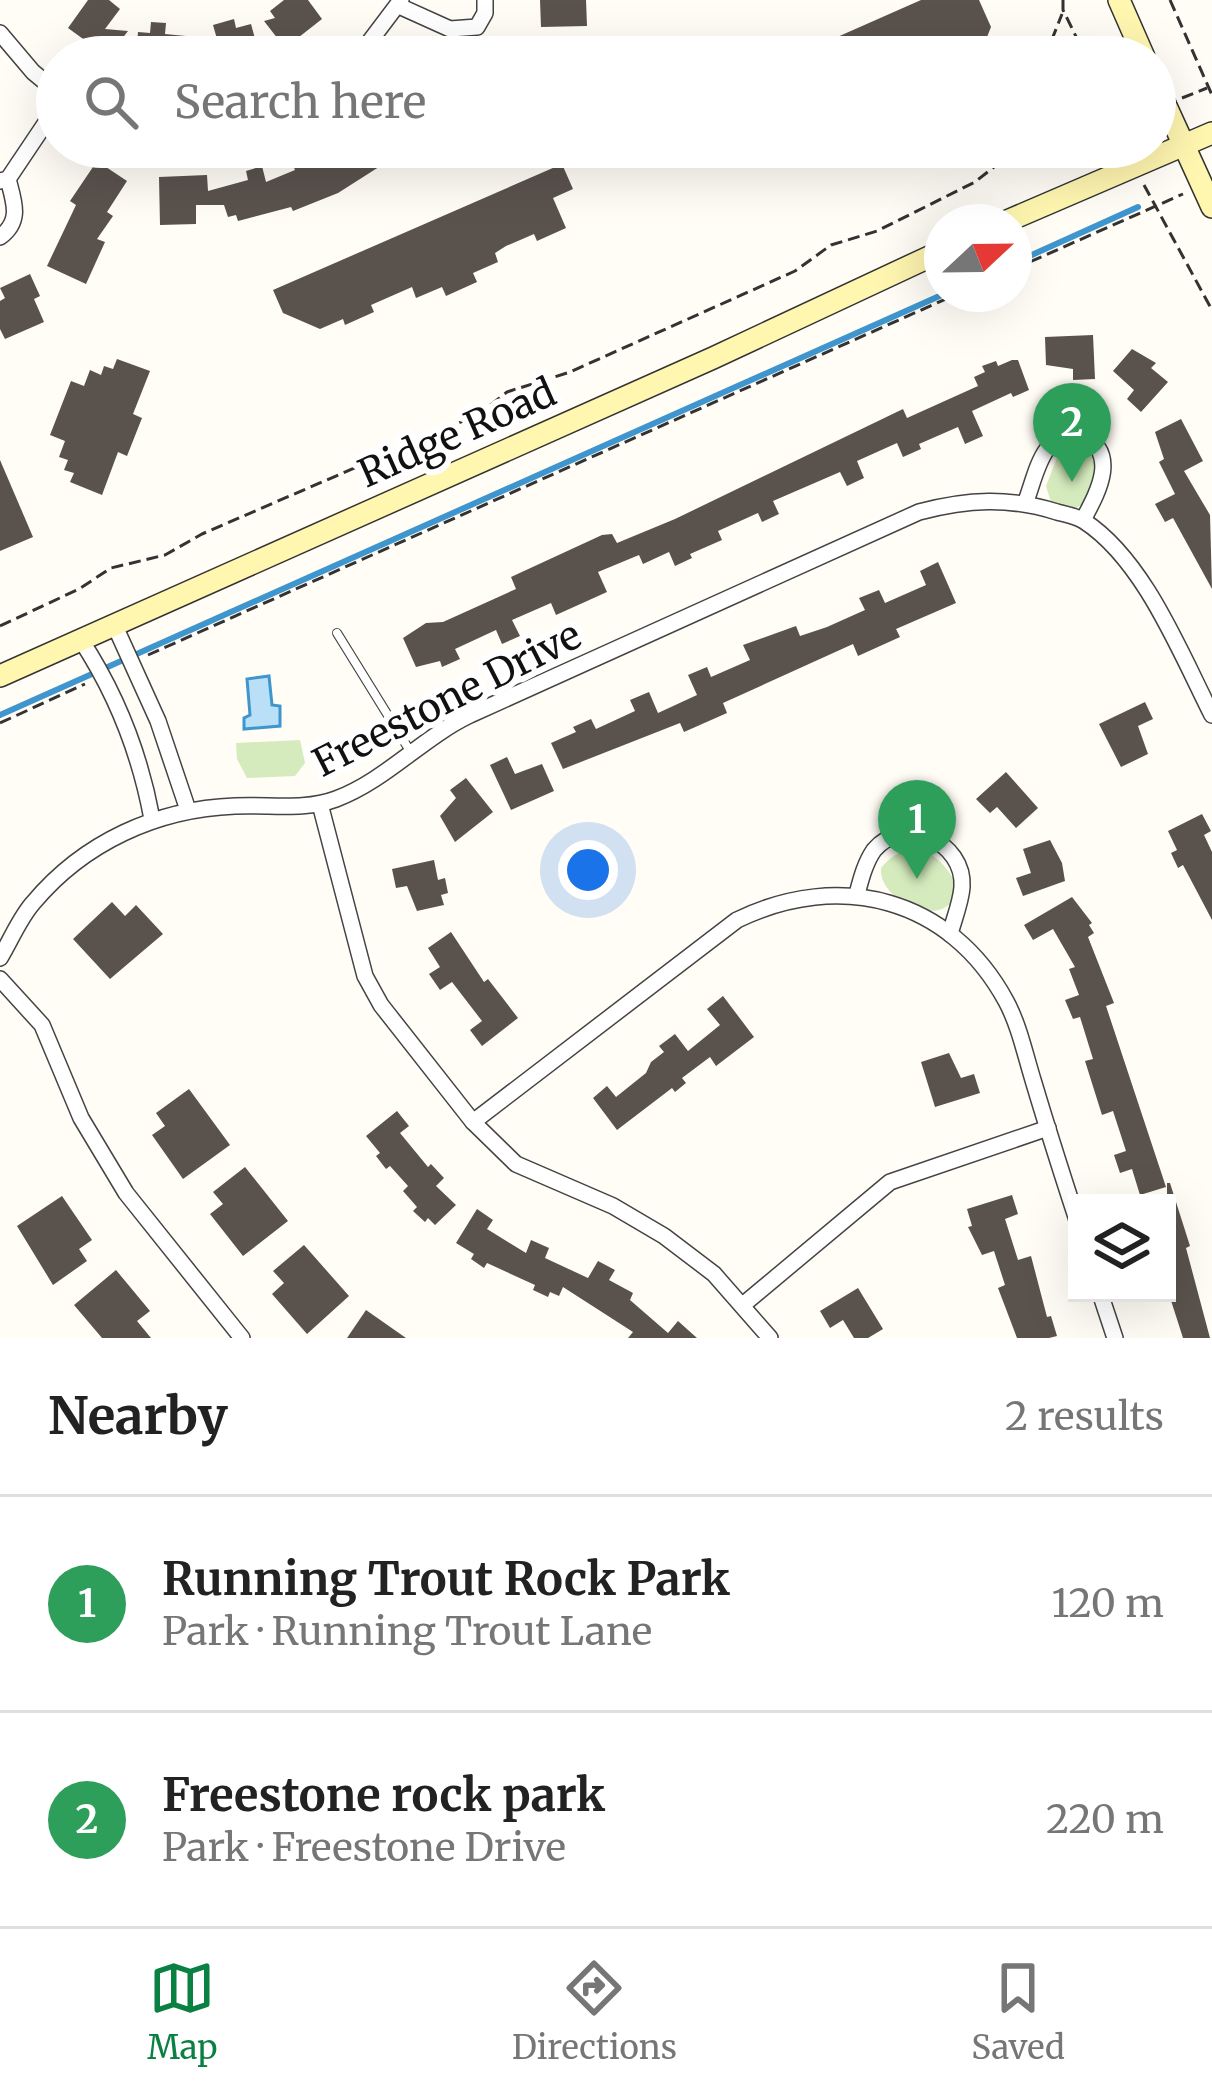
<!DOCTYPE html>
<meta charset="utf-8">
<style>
body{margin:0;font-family:Merriweather,serif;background:#f6f6f6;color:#222}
.controls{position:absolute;right:36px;bottom:36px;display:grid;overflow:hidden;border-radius:0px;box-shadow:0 12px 48px #0002}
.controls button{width:108px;height:108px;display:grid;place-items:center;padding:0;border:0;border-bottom:3px solid #e0e0e0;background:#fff;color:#222;font:60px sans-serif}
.compass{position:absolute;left:924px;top:204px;width:108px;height:108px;border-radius:50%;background:#fff;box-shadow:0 12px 48px #0002;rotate:68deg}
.you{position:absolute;left:588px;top:870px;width:42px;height:42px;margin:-30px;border:9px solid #fff;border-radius:50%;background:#1a73e8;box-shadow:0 0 0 18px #1a73e833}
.badge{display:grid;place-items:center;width:78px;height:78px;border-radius:50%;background:#0b8043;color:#fff;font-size:39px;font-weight:700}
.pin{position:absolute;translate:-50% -99px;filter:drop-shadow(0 3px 6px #0008)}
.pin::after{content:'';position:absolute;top:63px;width:42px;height:36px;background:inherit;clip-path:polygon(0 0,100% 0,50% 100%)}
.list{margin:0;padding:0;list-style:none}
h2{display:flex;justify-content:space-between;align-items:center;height:156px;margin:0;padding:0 48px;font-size:51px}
h2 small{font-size:39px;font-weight:400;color:#767676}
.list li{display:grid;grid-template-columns:78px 1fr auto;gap:36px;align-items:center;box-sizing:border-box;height:216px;padding:0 48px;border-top:3px solid #e0e0e0}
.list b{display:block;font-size:45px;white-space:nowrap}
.list p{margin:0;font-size:39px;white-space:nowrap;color:#767676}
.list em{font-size:39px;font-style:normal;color:#767676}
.icon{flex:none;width:66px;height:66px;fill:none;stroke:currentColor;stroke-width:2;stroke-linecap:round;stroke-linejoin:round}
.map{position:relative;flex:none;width:1212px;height:1338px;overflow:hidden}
.search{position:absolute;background:#fff;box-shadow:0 12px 48px #0002;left:36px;right:36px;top:36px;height:132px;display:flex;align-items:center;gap:30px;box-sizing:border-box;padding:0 42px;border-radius:66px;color:#767676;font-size:45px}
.sheet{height:588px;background:#fff}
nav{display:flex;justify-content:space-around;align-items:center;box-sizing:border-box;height:168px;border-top:3px solid #e0e0e0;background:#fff;font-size:33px;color:#767676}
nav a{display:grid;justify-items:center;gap:6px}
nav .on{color:#0b8043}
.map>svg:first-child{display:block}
</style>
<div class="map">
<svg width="1212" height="1338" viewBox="0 0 1212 1338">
<rect width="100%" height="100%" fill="#fffdf5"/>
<g fill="#d5ebbd">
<path d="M1079 448 1092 454 1098 472C1089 496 1080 523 1051 502L1046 486 1057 458Z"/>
<path d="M300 740 305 763 295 776 247 778 237 759 236 743Z"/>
<path d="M922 849C940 857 975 892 944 908 922 920 878 894 881 868 894 853 902 850 922 849Z"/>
</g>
<path fill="#b9e0f7" stroke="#3f96cf" stroke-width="3" d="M269 676 272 705 280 706V726L244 729V718L250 715 247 679Z"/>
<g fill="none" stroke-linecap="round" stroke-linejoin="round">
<g stroke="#3f96cf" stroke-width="6">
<path d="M1014 263 1138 207"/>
<path d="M0 715 944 294"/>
</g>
</g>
<g fill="#5a524d">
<path d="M88 0H109L120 9 105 29 128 31 108 57 68 28Z"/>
<path d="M284 0H308L322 19 285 48 264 21 275 18 270 11Z"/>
<path d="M540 0H586L587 26 541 27Z"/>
<path d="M921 0H979L991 27 979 57H792Z"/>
<path d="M234 19 236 28 251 24 260 57H136L138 32 150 33 151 22 166 23 165 34 217 39 213 25Z"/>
<path d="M537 36 557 57H515Z"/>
<path d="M311 147H320L323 156 338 147H386L393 158 338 193 293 211 291 207 238 221 236 215 228 217 224 205H196V224L160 225 159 177 207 175 208 191 248 180 246 171 262 166 266 182 295 170 289 156Z"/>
<path d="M97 161 127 181 107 212 113 216 97 239 105 242 86 284 47 266 76 205 70 201Z"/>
<path d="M562 164 573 189 553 198 566 228 537 241 534 234 506 246 495 253 498 262 473 273 477 282 446 296 442 287 416 298 412 287 371 305 374 312 345 325 343 319 320 329 283 313 273 290Z"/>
<path d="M30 274 40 296 34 299 44 322 5 339 0 329V301L5 298 0 288Z"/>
<path d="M1093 335 1095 379 1073 380V369L1046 365 1045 337Z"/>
<path d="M1132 349 1156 363 1151 368 1168 382 1141 412 1127 399 1134 390 1113 371Z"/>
<path d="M117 359 150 371 133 414 142 418 127 456 118 452 102 495 70 482 74 473 64 470 68 460 59 457 65 441 50 435 71 381 84 386 90 370 101 375 104 366 113 369Z"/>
<path d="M1012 360H1018L1029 390 1013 397 1011 393 972 411 983 436 965 444 958 427 919 444 921 449 903 457 897 443 857 461 864 478 847 486 840 472 773 501 779 514 762 522 758 513 718 531 722 540 690 554 692 558 675 566 669 552 643 564 639 555 598 572 607 592 556 615 551 603 512 620 520 636 502 644 496 630 455 649 460 659 442 667 440 661 416 667 403 638 426 623 443 622 516 589 511 577 602 535 612 534 617 543 675 519 903 409 907 418 978 386 974 377 985 372 982 366 996 361 998 366Z"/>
<path d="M1181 419 1203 461 1184 471 1210 515 1212 589 1173 518 1165 522 1155 504 1175 494 1159 462 1164 459 1155 432Z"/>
<path d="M0 460 33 537 0 551Z"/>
<path d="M938 562 956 603 896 629 900 637 858 656 853 644 723 703 727 713 684 732 680 723 563 769 551 743 576 732 573 727 591 719 596 729 635 711 630 700 649 692 658 713 697 695 688 675 707 667 711 677 750 660 743 645 796 626 800 636 827 627 865 610 859 598 879 590 885 603 926 585 920 571Z"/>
<path d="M1145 702 1153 719 1138 726 1148 754 1121 767 1099 724Z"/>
<path d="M507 757 515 774 542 764 554 791 511 810 490 765Z"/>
<path d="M1006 772 1038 808 1016 828 997 807 990 813 976 799Z"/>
<path d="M466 778 493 812 455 842 440 816 456 798 450 790Z"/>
<path d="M1202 814 1211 831 1204 835 1212 852V920L1183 865 1178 868 1171 853 1177 850 1168 831Z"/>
<path d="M1050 840 1062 863 1065 881 1023 896 1016 878 1031 873 1023 849Z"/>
<path d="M434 860 438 880 445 878 448 893 441 895 444 905 417 911 407 886 396 888 392 869Z"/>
<path d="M1072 897 1092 923 1089 925 1094 933 1088 937 1114 1003 1106 1006 1166 1187 1140 1195 1132 1169 1120 1173 1114 1155 1126 1151 1113 1111 1102 1115 1085 1061 1093 1059 1080 1017 1073 1019 1065 1000 1079 995 1069 969 1075 967 1053 929 1033 940 1024 925Z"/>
<path d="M112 902 125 916 136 905 163 934 110 979 73 939Z"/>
<path d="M451 932 484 982 488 979 518 1018 482 1046 470 1030 482 1021 452 982 440 990 429 974 440 967 428 948Z"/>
<path d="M723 996 754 1037 716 1066 710 1057 682 1078 686 1083 675 1092 672 1088 617 1130 593 1098 607 1086 616 1097 646 1073 651 1062 664 1052 659 1046 675 1034 688 1051 720 1025 707 1009Z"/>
<path d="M949 1053 961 1078 974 1074 980 1093 935 1107 921 1062Z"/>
<path d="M189 1089 230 1145 183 1179 152 1135 165 1126 156 1113Z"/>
<path d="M397 1111 409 1126 400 1133 428 1167 431 1164 444 1178 436 1186 456 1205 435 1225 428 1218 425 1222 413 1211 417 1207 403 1191 408 1186 390 1166 386 1169 376 1156 380 1153 366 1136Z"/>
<path d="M245 1167 288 1221 243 1256 210 1214 223 1204 213 1192Z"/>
<path d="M1167 1183H1170L1190 1246 1186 1248 1210 1338H1183L1167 1288Z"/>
<path d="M1012 1195 1018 1214 1005 1219 1018 1260 1031 1256 1047 1317 1051 1316 1057 1336 1049 1338H1017L998 1288 1005 1285 994 1251 982 1255 968 1227 972 1226 967 1209Z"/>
<path d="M62 1196 92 1240 79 1249 87 1261 53 1285 17 1226Z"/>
<path d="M477 1209 493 1220 487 1229 526 1253 531 1240 549 1248 545 1258 588 1278 598 1261 615 1270 609 1280 633 1293 630 1300 668 1333 678 1321 697 1338H628L633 1332 563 1287 559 1296 550 1292 548 1297 533 1290 535 1285 487 1263 484 1268 471 1259 474 1254 456 1243Z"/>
<path d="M304 1245 349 1296 307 1334 272 1294 284 1283 273 1271Z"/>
<path d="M116 1270 150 1311 137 1321 151 1338H102L74 1305Z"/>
<path d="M858 1288 883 1329 868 1338H854L843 1320 830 1328 820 1311Z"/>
<path d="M366 1310 406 1338H347Z"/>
</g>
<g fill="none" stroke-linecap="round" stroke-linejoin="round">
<defs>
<path id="lane" d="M337 633 410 751"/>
<g id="street">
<path d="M399 6 450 29 477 27 485 13V0"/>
<path d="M0 33 33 72 57 92"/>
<path d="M358 57 401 0"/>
<path d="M0 181 8 179 57 106"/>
<path d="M0 237C22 221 14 202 8 179"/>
<path d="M1026 501C1037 472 1042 431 1081 434 1120 453 1098 492 1083 520"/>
<path d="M114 624 158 721 188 810"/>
<path d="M81 640C117 695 140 754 152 819"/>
<path d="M320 804 365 976 381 1005 473 1122 516 1164 613 1206 664 1236 714 1274 770 1338"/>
<path d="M857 894C861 879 865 863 874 850 904 814 965 842 962 887 961 902 954 919 950 934"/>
<path d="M0 958C11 940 19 919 33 903 84 842 157 809 235 806 269 804 304 811 336 799 386 780 422 738 470 715L919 512C968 499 1009 497 1057 512 1065 514 1076 516 1084 521 1144 560 1180 652 1212 715"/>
<path d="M0 979 42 1025 81 1118 126 1193 242 1338"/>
<path d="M473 1122 737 920C840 870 950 898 1006 1001 1019 1025 1025 1054 1033 1080 1047 1127 1062 1174 1077 1220"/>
<path d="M1100 1293 1115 1338"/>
<path d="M744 1304 890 1182 1048 1128"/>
</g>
<g id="secondary">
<path d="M1119 0 1144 57"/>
<path d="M1155 82 1212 207"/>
<path d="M1005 222 1212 133"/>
<path d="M0 676 713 358 942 251"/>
</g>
</defs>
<use href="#lane" stroke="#444" stroke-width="10"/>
<use href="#street" stroke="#444" stroke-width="18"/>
<use href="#secondary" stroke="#333" stroke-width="24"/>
<g stroke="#333" stroke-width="3" stroke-dasharray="12 6" stroke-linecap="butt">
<path d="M1063 0V10L1086 57"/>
<path d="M1170 0 1212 95"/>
<path d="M1045 57 1062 14"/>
<path d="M1182 98 1207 88"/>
<path d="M1005 157 1009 147"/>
<path d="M1144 185 1212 310"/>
<path d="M1014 269 1183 194"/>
<path d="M0 626 79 589 111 568 165 555 202 534 479 414 507 392 570 372 795 271 831 245 877 231 975 182 1004 159 1037 147"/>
<path d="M148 655 957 294"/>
<path d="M0 723 85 684"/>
</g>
<use href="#lane" stroke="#fff" stroke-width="8"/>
<use href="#street" stroke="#fff" stroke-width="15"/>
<use href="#secondary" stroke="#fff6b0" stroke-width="21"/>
</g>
<g text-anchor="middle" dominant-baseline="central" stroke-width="12" stroke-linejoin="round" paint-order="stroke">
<g font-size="39" fill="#111" stroke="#fff">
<text transform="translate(457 433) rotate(-24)">Ridge Road</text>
<text transform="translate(447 699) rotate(-27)">Freestone Drive</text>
</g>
</g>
</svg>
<div class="controls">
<button><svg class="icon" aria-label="layers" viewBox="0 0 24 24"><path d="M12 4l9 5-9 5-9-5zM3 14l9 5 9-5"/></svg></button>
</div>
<svg class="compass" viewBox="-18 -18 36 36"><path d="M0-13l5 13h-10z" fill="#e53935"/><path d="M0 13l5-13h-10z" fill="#767676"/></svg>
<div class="you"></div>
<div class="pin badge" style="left:917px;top:879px;background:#2e9e5b">1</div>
<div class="pin badge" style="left:1072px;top:482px;background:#2e9e5b">2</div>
<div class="search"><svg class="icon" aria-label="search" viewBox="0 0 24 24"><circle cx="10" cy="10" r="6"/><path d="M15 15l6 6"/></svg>Search here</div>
</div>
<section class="sheet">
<h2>Nearby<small>2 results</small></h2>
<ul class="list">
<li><span class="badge" style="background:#2e9e5b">1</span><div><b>Running Trout Rock Park</b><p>Park · Running Trout Lane</p></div><em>120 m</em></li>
<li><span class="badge" style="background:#2e9e5b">2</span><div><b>Freestone rock park</b><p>Park · Freestone Drive</p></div><em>220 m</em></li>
</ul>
</section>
<nav>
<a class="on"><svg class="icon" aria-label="map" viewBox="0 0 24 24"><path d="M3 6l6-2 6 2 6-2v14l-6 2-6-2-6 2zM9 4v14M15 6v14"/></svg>Map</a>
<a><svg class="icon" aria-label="directions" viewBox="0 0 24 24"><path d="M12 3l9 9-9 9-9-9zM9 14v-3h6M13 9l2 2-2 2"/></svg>Directions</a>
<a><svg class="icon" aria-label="saved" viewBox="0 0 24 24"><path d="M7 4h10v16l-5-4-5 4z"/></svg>Saved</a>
</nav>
